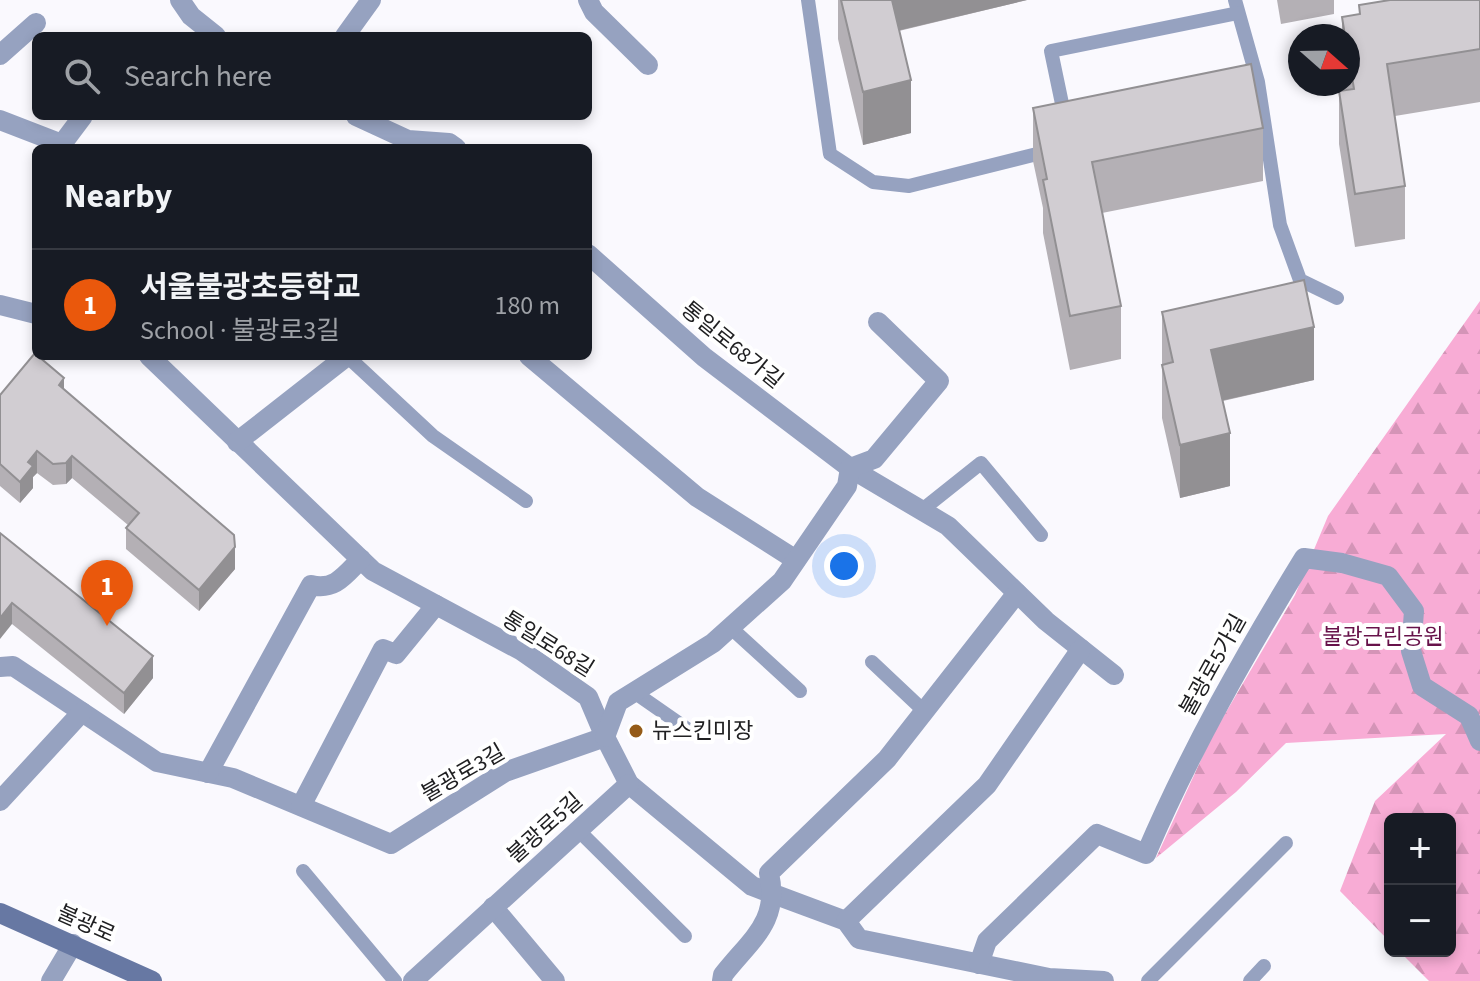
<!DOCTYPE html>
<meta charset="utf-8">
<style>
body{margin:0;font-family:"Source Sans 3","Noto Sans KR",sans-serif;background:#242831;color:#f1f3f6}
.controls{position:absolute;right:24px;bottom:24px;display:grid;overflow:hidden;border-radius:12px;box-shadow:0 4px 12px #0003}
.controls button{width:72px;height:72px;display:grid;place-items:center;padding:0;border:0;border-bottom:2px solid #363941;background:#171b24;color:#f1f3f6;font:40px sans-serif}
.compass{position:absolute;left:1288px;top:24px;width:72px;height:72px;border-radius:50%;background:#171b24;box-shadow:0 4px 12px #0003;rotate:110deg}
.you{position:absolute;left:844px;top:566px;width:28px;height:28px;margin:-20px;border:6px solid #fff;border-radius:50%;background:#1a73e8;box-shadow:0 0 0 12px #1a73e833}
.badge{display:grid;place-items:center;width:52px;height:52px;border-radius:50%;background:#ea580c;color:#fff;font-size:26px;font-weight:700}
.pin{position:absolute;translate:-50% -66px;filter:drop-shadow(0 2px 4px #0008)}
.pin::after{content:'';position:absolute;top:42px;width:28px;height:24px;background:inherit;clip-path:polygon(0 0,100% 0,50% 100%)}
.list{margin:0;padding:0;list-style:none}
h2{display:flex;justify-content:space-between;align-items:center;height:104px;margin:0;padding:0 32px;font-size:34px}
h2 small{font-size:26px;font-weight:400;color:#9ea1a6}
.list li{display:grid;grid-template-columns:52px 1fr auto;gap:24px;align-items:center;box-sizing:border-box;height:112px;padding:0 32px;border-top:2px solid #363941}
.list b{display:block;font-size:30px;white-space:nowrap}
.list p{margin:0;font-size:26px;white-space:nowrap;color:#9ea1a6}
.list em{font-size:26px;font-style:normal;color:#9ea1a6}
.icon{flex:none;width:44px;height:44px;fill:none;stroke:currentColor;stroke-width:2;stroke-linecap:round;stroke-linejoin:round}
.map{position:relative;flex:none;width:1480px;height:981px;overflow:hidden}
.search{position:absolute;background:#171b24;box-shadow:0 4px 12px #0003;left:32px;top:32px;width:560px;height:88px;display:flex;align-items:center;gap:20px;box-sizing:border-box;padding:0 28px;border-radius:12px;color:#9ea1a6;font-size:30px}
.panel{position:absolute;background:#171b24;box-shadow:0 4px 12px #0003;left:32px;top:144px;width:560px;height:216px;border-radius:12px}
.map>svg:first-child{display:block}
</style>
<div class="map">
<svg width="1480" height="981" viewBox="0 0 1480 981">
<defs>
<pattern id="forest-firs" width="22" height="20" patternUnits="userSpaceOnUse" patternTransform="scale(2)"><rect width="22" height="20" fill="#f8acd5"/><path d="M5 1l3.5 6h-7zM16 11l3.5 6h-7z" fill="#d494b7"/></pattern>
</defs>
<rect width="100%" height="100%" fill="#faf9fe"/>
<path fill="url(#forest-firs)" d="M1480 301V981H1429L1399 951H1450V819H1390V942L1340 891 1375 801 1446 734 1286 743 1236 792 1156 858 1212 736 1295 595 1328 516Z"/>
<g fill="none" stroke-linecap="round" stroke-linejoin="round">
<g stroke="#96a2c0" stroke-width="14">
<path d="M808 0 830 154 873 182 909 186 1049 151"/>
<path d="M1235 0 1258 82 1280 225 1300 280 1337 298"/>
<path d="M1065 118 1051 51 1238 13"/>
<path d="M347 356 433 436 526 501"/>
<path d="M922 510 981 463 1041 535"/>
<path d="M730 627 800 691"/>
<path d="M872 662 924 711"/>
<path d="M634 692 690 731"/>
<path d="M578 830 685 936"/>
<path d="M303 871 395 981"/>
<path d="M1148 981 1286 843"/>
<path d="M1250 981 1264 966"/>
</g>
<g stroke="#96a2c0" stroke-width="20">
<path d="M180 0 191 16 216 36"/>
<path d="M588 0 594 12 648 65"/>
<path d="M345 36 371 0"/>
<path d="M0 55 36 23"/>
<path d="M356 116 408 140 449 143 456 148"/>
<path d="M0 120 62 144 59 148"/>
<path d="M62 144 83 116"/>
<path d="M588 254 704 357 850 468 948 526 1046 621 1114 675"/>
<path d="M0 305 36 314"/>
<path d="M149 356 373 571 522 651 588 697 605 737"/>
<path d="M529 356 697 497 796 560"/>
<path d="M237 442 347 356"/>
<path d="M0 667 13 666 157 762 233 778 391 844 505 772 605 737 629 784 752 886 846 921 859 939 1049 978 1104 981"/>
<path d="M605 737 618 702 713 643 782 581 847 486 850 468 874 459 939 381 878 322"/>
<path d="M208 773 311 585C335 591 345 575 361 559"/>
<path d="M0 801 82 712"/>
<path d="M301 806 383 649 396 654 436 605"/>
<path d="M493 907 555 981"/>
<path d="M846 921 987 785 1081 649"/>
<path d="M979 964 987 941 1097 834 1146 854C1190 751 1245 654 1304 558L1342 563 1388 576 1414 611 1411 651 1422 686 1469 716 1480 741"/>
<path d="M51 981 73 944"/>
<path d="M413 981 629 784"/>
<path d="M722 981 723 975C751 939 780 922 769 873L887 759 1017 593"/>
</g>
<path stroke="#6778a3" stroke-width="20" d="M0 913 152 981"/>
</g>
<g fill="#b4b0b5">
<path d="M838 0H1027L899 31 911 133 863 145 838 39Z"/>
<path d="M1277 0H1334V14L1281 24Z"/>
<path d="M1480 0V102L1395 116 1405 186V239L1355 247 1339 144V91L1346 90 1345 84H1348V36H1342V17L1359 14V5Z"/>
<path d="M1033 108 1263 128V181L1102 213 1121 306V359L1070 370 1043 233V208L1033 161Z"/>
<path d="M1162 312 1314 380 1223 401 1230 486 1180 498 1162 418Z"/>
<path d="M64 390 235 569 199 611 126 549V528L128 525 72 478 66 484 53 485 37 473 33 477V488L20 503 0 486V395Z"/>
<path d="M0 533 153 678 124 714 12 624Z"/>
</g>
<g fill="#929093">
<path d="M888 0H1027L888 33Z"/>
<path d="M911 80V133L863 145V92Z"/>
<path d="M1314 327V380L1211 403V350Z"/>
<path d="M64 378V400L59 385Z"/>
<path d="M1230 433V486L1180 498V445Z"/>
<path d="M37 451V473L33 477V488L20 503V482L28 462Z"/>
<path d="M72 456V478L66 484V463Z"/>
<path d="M235 547V569L199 611V590Z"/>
<path d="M12 603V624L0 639V618Z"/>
<path d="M153 656V678L124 714V693Z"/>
</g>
<g fill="#d1cdd2" stroke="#929093" stroke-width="2">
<path d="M841 0H892L911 80 863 92Z"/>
<path d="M1390 0H1480V49L1387 64 1405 186 1355 194 1339 91 1354 89 1348 53V36H1345L1342 17 1360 14 1359 5Z"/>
<path d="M1251 64 1263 128 1092 162 1121 306 1070 316 1043 180 1047 179 1033 108Z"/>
<path d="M1304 280 1314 327 1211 350 1230 433 1180 445 1162 365 1173 362 1162 312Z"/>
<path d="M35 353 36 356H38L64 378 59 385 234 535 235 547 199 590 126 528 139 513 72 456 66 463 53 464 37 451 28 462 33 466 20 482 0 464V395Z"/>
<path d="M0 533 153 656 124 693 12 603 0 618Z"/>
</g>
<circle fill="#955b18" stroke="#fff" stroke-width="3" cx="636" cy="731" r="8"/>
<g text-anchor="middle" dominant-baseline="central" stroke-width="8" stroke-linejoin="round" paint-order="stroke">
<g font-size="22" fill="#202022" stroke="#fff">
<text transform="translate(732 345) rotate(39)">통일로68가길</text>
<text transform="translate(548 644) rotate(32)">통일로68길</text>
<text transform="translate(1213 665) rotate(-61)">불광로5가길</text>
<text transform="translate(463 773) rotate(-30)">불광로3길</text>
<text transform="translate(545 828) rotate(-42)">불광로5길</text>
<text transform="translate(86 924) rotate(24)">불광로</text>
</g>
<g font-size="22" fill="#67124a" stroke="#fff">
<text x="1383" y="637">불광근린공원</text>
</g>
<g font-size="22" fill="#202022" stroke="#fff" text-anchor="start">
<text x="652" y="731">뉴스킨미장</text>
</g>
</g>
</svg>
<div class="controls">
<button>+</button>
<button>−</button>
</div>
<svg class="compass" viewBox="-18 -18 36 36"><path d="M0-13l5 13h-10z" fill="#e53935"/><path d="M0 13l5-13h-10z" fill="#9ea1a6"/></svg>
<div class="you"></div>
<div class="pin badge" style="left:107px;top:626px">1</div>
<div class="search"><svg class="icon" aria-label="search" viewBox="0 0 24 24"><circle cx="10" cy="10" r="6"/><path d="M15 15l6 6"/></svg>Search here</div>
<section class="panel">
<h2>Nearby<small></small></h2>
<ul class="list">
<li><span class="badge">1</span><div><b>서울불광초등학교</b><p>School · 불광로3길</p></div><em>180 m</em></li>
</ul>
</section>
</div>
